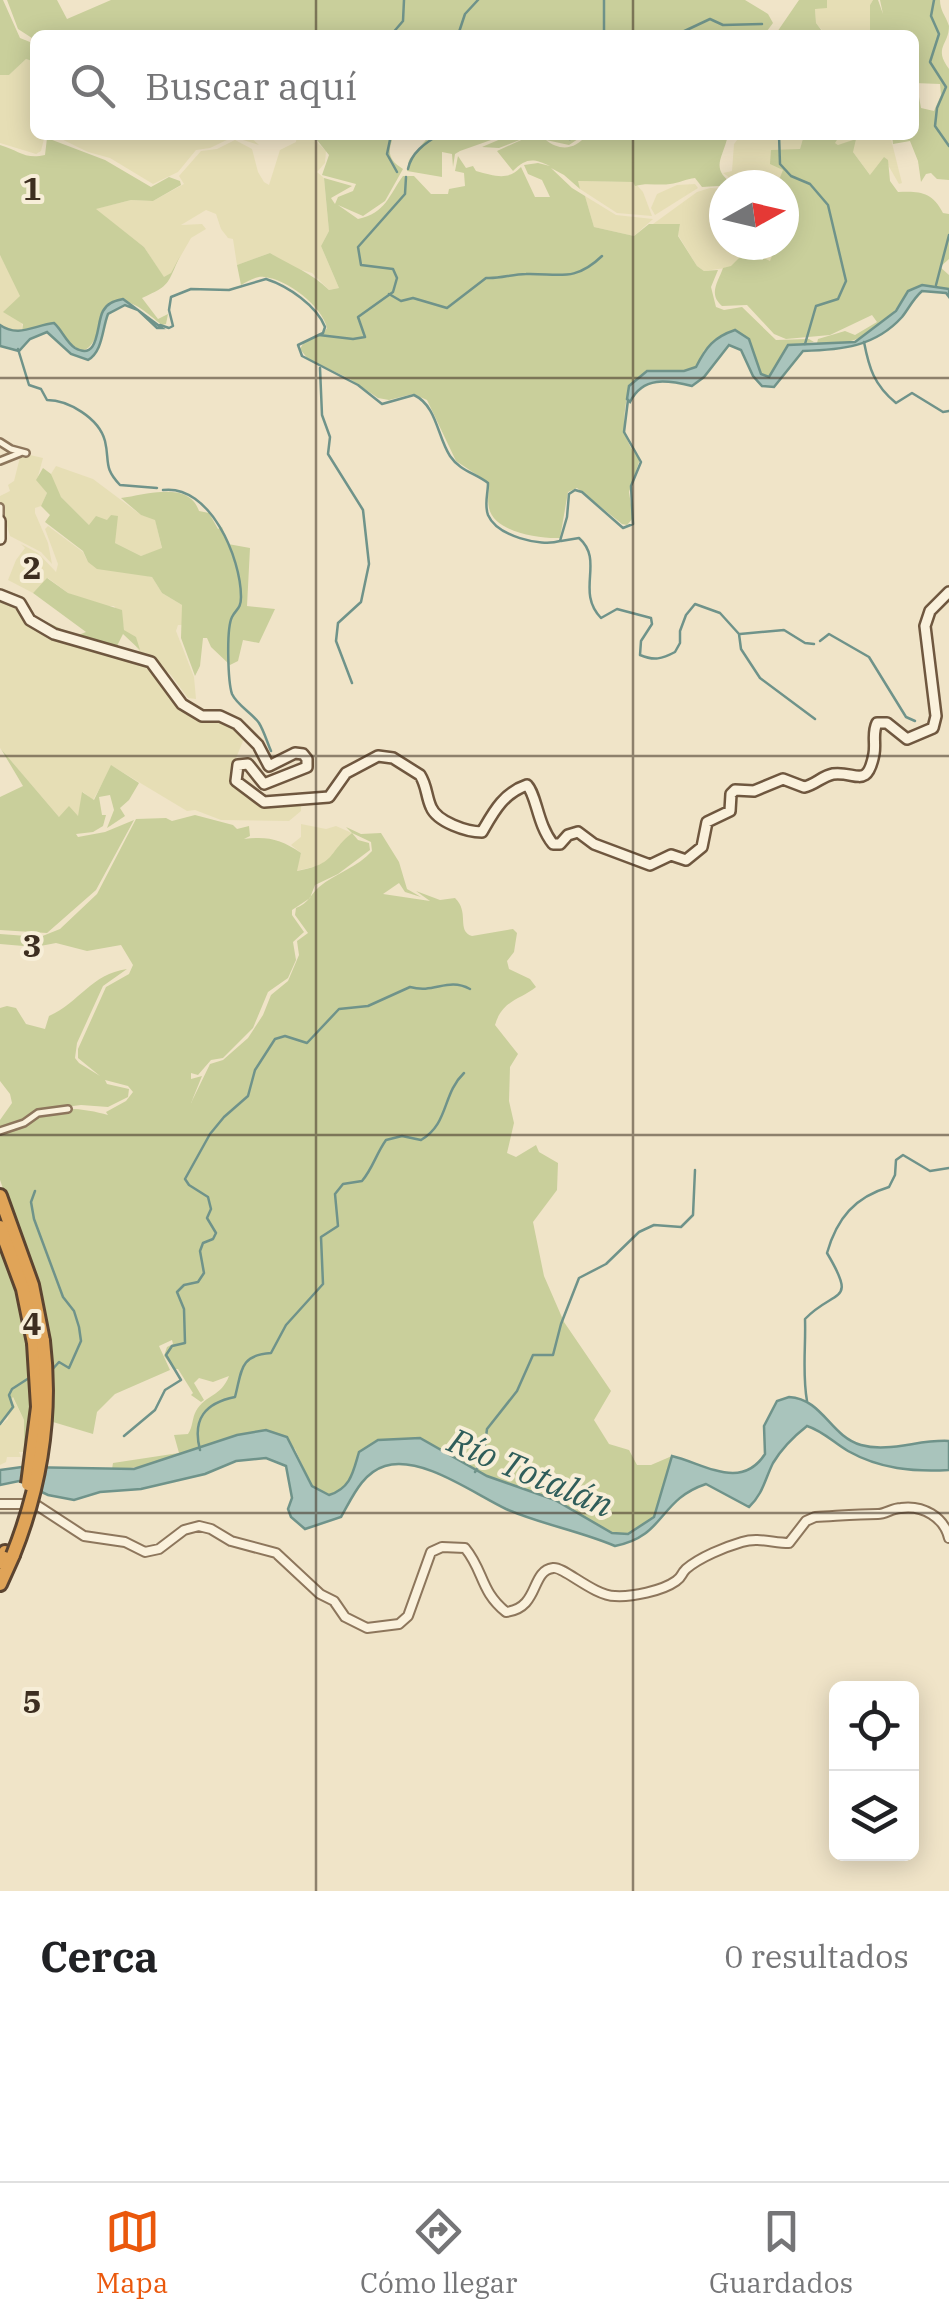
<!DOCTYPE html>
<html lang="es">
<meta charset="utf-8">
<style>
body{margin:0;font-family:"IBM Plex Serif",serif;background:#f6f6f6;color:#202124}
.controls{position:absolute;right:30px;bottom:30px;display:grid;overflow:hidden;border-radius:15px;box-shadow:0 5px 25px #0003}
.controls button{width:90px;height:90px;display:grid;place-items:center;padding:0;border:0;border-bottom:2px solid #e0e0e0;background:#fff;color:#202124;font:50px sans-serif}
.compass{position:absolute;left:709px;top:170px;width:90px;height:90px;border-radius:50%;background:#fff;box-shadow:0 5px 25px #0003;rotate:82deg}
.list{margin:0;padding:0;list-style:none}
h2{display:flex;justify-content:space-between;align-items:center;height:130px;margin:0;padding:0 40px;font-size:42px}
h2 small{font-size:32px;font-weight:400;color:#757577}
.icon{flex:none;width:55px;height:55px;fill:none;stroke:currentColor;stroke-width:2;stroke-linecap:round;stroke-linejoin:round}
.map{position:relative;flex:none;width:949px;height:1891px;overflow:hidden}
.search{position:absolute;background:#fff;box-shadow:0 5px 25px #0003;left:30px;right:30px;top:30px;height:110px;display:flex;align-items:center;gap:25px;box-sizing:border-box;padding:0 35px;border-radius:15px;color:#757577;font-size:38px}
.sheet{height:290px;background:#fff}
nav{display:flex;justify-content:space-around;align-items:center;box-sizing:border-box;height:140px;border-top:2px solid #e0e0e0;background:#fff;font-size:28px;color:#757577}
nav a{display:grid;justify-items:center;gap:5px}
nav .on{color:#ea580c}
.map>svg:first-child{display:block}
</style>
<div class="map">
<svg width="949" height="1891" viewBox="0 0 949 1891">
<rect width="100%" height="100%" fill="#f0e4c8"/>
<g fill="#e6deb5">
<path d="M827 0H873L870 5V31L862 35H819L822 30 816 23 815 8H827Z"/>
<path d="M26 59 35 62V135H45L41 151 36 154 0 143V75H9Z"/>
<path d="M53 135H248L259 145 233 137 210 148 196 150 178 172 153 184 110 158 88 152Z"/>
<path d="M297 135H310L326 151 325 163 317 172 324 178 329 231 321 246 339 288 329 290 312 273 292 267 270 253 237 265 233 239 228 238 221 229 216 214 206 210 181 225 202 224 206 229 191 238 171 273 164 278 144 247 95 209 131 200 153 201 184 184 179 176 201 151 217 149 235 140 252 149 258 172 264 182 269 185 280 150 296 142Z"/>
<path d="M741 135 755 136 804 135 800 149 783 151 784 170 777 185H740L723 173 732 171 734 144Z"/>
<path d="M840 135H890L902 183 899 184 884 158 871 176 853 152 834 143Z"/>
<path d="M577 181 634 182 643 192 652 216 617 213 580 189Z"/>
<path d="M695 184 698 188 655 215 651 208 657 194 677 185Z"/>
<path d="M710 188 724 189V245H776L770 262 704 271 697 266 678 235 680 224H653L697 192Z"/>
<path d="M585 196 616 215 653 219 634 236 594 227Z"/>
<path d="M0 255 21 296 22 331H8L0 325Z"/>
<path d="M21 453 43 458 37 480 47 493 41 506 35 508V513L48 543 52 564 41 552 10 536 0 502V496L10 491 8 485 14 481Z"/>
<path d="M56 466 93 479 141 515 155 519 162 549 141 556 115 543 111 515 107 521 90 526 61 497 53 484 51 474Z"/>
<path d="M48 526 83 552 88 562 152 577 162 593 182 605V625H178L176 631 194 677 196 699 188 698 171 675 148 654 140 652 124 630 122 618 114 606H99L68 593 48 578 33 593 8 580 16 560 25 548 21 544 38 553 56 572 58 564 45 529Z"/>
<path d="M0 599 16 603 27 621 149 663 180 704 220 719 245 736 232 768 237 786 253 800 268 807 301 805V811L289 821 221 820 195 810 187 811 112 766 93 800 83 792 78 818 59 817 0 748Z"/>
<path d="M301 824 326 829 336 826 352 833 332 858 317 866 296 871 301 853 291 845 301 837Z"/>
<path d="M12 1396 24 1420V1452H19L21 1457H7L6 1462 0 1465V1426L8 1419Z"/>
</g>
<g fill="#c9cf9b" fill-rule="evenodd">
<path d="M0 0H3L20 38 35 44V62L26 59 9 75H0Z"/>
<path d="M7 0H57L67 19 111 0H745L768 14 773 23 764 35H35V40L18 29Z"/>
<path d="M799 0H827V8L815 9 816 23 822 31 819 35H775Z"/>
<path d="M873 0H878L883 14 880 0H940C940 11 946 16 949 26 949 45 933 47 949 69V180L937 179 931 173 926 174 921 182 918 161 910 141 893 144 892 135H914V97H919L921 108 934 111 941 95 940 84 914 83V35H870V5Z"/>
<path d="M313 135H394C387 152 388 160 403 169L385 201 363 216 338 205 358 219C386 213 389 195 403 176H414L431 194H448L449 189 465 186 464 173 455 171 458 156 466 168 473 166 476 171C495 176 508 181 521 167L535 197H550L542 180 528 174 524 165 538 163 550 166C533 158 526 158 513 171L497 151 530 136 499 148 482 147 510 135H584L569 145 546 140C559 151 576 150 586 135H728C723 159 709 168 734 185L702 187 695 178C686 179 679 183 670 184 658 186 647 182 635 186L633 182 578 181 580 189 564 175 551 168 572 188 585 196 594 227 634 236 649 224H680L678 236 697 266 704 271 718 270 711 287 716 307 724 310 742 307 776 340 809 339 814 342 788 345 769 377 761 374 749 339 704 350 697 367 684 371H647L629 386C624 414 618 437 640 459L629 492 633 518 627 525 622 524 577 488 568 492 560 538C539 539 494 532 489 508 487 500 489 490 489 483L456 461 427 400 413 394 389 400 378 398 350 379 308 359 300 349 304 342 323 334 327 328C322 306 287 279 264 277 256 276 248 281 241 285L237 265 270 253C291 266 311 272 329 290L339 288 321 246 329 231 324 178 352 186 331 198 335 204 338 197 353 191 356 184 322 175 329 155Z"/>
<path d="M430 135H505L460 151 455 154 453 167 452 154 442 152V177L407 171 409 160Z"/>
<path d="M804 135H840L835 143 838 145 856 139 853 152 870 175 884 157 888 160 890 181 898 192C918 191 932 191 943 213L949 214V259L940 267 949 275V289L922 285 908 291C888 325 859 349 817 343L818 339 845 331 855 335 877 322 872 315 830 335 786 339 774 334 747 305 722 306C708 294 718 282 723 268L731 266 747 250 770 261 776 245H784V185H777L783 170 770 164 771 150 800 149Z"/>
<path d="M47 138 105 160 151 187 169 177 180 181 181 185 153 201 131 200 96 209 144 247 164 277 171 273 180 256C167 284 171 285 142 298L158 319 168 314 166 324 162 325C146 313 132 297 111 302 95 332 91 379 58 326L46 324 22 331 23 324 3 312 20 296 0 255V145C18 150 25 160 45 155Z"/>
<path d="M43 468 51 474 61 497 89 525 96 516 107 520 111 515 118 516 115 543 141 556 162 548 155 520 141 515 121 498C145 495 189 480 199 511L209 513 218 529 222 527 228 544 250 548 247 606 275 609 259 643 243 640 238 661 230 665 211 647 207 638H203L200 666 195 676 181 638 182 605 162 593 152 577 97 569 88 562 83 551 45 522 50 515 41 506 47 493 36 480Z"/>
<path d="M47 578 68 593 122 610 124 630 136 637 140 650 123 634 115 650C80 640 39 635 22 601L0 593V589C18 594 26 596 32 615L76 636 86 632 33 593Z"/>
<path d="M1 749 59 817 69 806 78 816 82 792 94 800 111 765 139 783 129 800 120 808 125 816 107 828 114 810 110 795 99 797 102 815H106L103 826 93 832 76 834 78 837 105 832 134 820 96 890 47 933 0 930V797L23 786Z"/>
<path d="M195 815 233 825 237 829 249 826 250 836 244 839C267 836 281 839 301 853L297 871C338 863 326 854 352 833L346 827 361 834 381 833 399 862 407 889 421 897 405 892 399 883 383 894 430 901 416 891 440 900 455 898C470 912 456 931 472 936L513 929 517 933 514 952 507 961 509 969 530 979 536 987C520 1000 502 1000 495 1025L518 1054 510 1067 509 1101 514 1123 507 1153 516 1157 536 1145 539 1152 558 1163 557 1190 533 1222 544 1276 564 1322 611 1391 594 1420 609 1444 629 1450 637 1465H651L672 1456 654 1517 629 1534 612 1533 555 1500 487 1476 419 1438 378 1440 360 1451C353 1471 351 1489 329 1495L312 1486 295 1449 266 1430C214 1440 164 1469 112 1469L113 1463 179 1453 174 1435 188 1434C193 1427 192 1418 196 1411 206 1394 221 1397 229 1376L213 1382 199 1378 194 1383 204 1400 201 1402 191 1395 193 1393 178 1369H174L164 1356 167 1347 173 1344 172 1340 159 1346 170 1370 115 1394 97 1412 93 1434 53 1422 51 1435 29 1442 24 1452V1420L13 1397 10 1400 15 1407 0 1426V1241L34 1275 0 1180V1133C15 1129 24 1124 37 1116 57 1104 87 1109 108 1115L106 1112 126 1101 133 1092 128 1086 105 1080 107 1084 129 1089 128 1097 108 1107 81 1105 41 1110 22 1123 0 1129V1120L12 1103 10 1094 0 1081V1008L7 1006 16 1008 26 1024 45 1029 49 1016C80 1002 91 974 127 969L103 986 77 1043 75 1058 79 1063 100 1076 78 1058V1049L106 987 129 974 133 965 121 945 87 951 56 943 35 947 0 944V934L40 937 60 929 97 894 136 819 166 818 172 821ZM352 833 371 842 372 851C358 867 336 873 319 887 310 895 309 903 296 908L295 915 308 933 297 941 299 955 288 981 271 995 263 1015 248 1038 223 1060 210 1064 191 1103 202 1076 191 1079V1073L198 1075 211 1060 223 1058 253 1028 268 992 288 978 296 960 293 942 304 932 292 915V910L310 898 315 885 338 874 370 850 369 843 358 840Z"/>
</g>
<g fill="#a9c4bc" stroke="#6f938a" stroke-width="2.5">
<path d="M922 285 949 289V297L946 293 922 291C913 299 909 308 902 317 875 347 841 350 803 351L774 387 762 386 753 376 741 350 729 345 704 377 692 386C667 380 643 376 630 402L627 399 629 386 647 371H684L696 367C706 347 714 337 735 330L749 339 761 374 769 377 788 345 855 342 896 311 908 291Z"/>
<path d="M123 299 162 328H157L138 310 125 305 108 314C102 329 103 351 88 360L71 354 47 332 30 339 19 351 0 346V325C18 338 35 325 54 323 62 330 66 342 75 348 100 362 96 323 103 311 108 302 115 301 123 299Z"/>
<path d="M789 1397C823 1399 830 1436 861 1445 889 1453 920 1439 949 1441V1470C913 1472 880 1469 848 1451 834 1443 823 1431 807 1426 793 1437 782 1448 773 1463 765 1479 763 1494 749 1507L706 1484C658 1500 666 1536 615 1546 580 1531 540 1524 506 1509 474 1494 422 1455 385 1466 362 1473 352 1498 341 1517L305 1529 291 1517 288 1509 292 1498 286 1466 266 1458 236 1461 205 1474 141 1489 100 1492 74 1500 48 1495 19 1481 0 1485V1470L22 1467 134 1469 237 1435 266 1430 287 1437 312 1486 329 1495C351 1488 353 1472 359 1452L378 1440 420 1438 487 1476 555 1500 612 1533 628 1534 654 1517 672 1456C705 1464 741 1491 765 1454L764 1426 777 1401Z"/>
</g>
<g fill="none" stroke-linecap="round" stroke-linejoin="round">
<g stroke="#6f938a" stroke-width="2.5">
<path d="M604 0V35"/>
<path d="M934 0 931 16 939 34 930 62 946 87 937 108 935 126 949 146"/>
<path d="M391 35 403 21 404 0"/>
<path d="M458 35 465 14 478 0"/>
<path d="M676 35 710 19 723 25 762 24"/>
<path d="M391 135 387 154 397 172"/>
<path d="M553 135 570 139 576 135"/>
<path d="M779 135 780 164 791 176 810 184 828 205 846 281 838 299 816 306 805 344"/>
<path d="M408 169C411 153 425 143 439 135"/>
<path d="M936 285 949 235"/>
<path d="M389 294 401 301 413 298 447 308 486 278C500 279 512 274 526 274 558 273 574 283 602 256"/>
<path d="M160 325 169 328 173 326 169 310 171 297 191 289 229 290 266 279C288 286 317 306 325 327L323 333 298 345 302 356 358 385 382 404 414 395C437 406 437 436 450 456 460 471 475 473 488 483 488 494 484 504 488 515 497 536 540 547 560 541L567 517 569 494 575 490 582 492 623 528 633 524 631 486 641 462 624 432 628 400"/>
<path d="M319 335 353 339 365 337 358 317 393 292 397 278 393 269 361 265 358 247 405 194 406 177"/>
<path d="M864 342C869 368 874 385 896 403L912 393 943 412 949 411"/>
<path d="M18 349 29 385 41 389 47 400C68 400 99 418 105 441 110 462 103 467 120 485L157 488"/>
<path d="M320 368 322 415 330 437 328 454 363 510 369 564 361 602 338 623 336 641 352 683"/>
<path d="M163 490C210 484 241 558 241 597 241 609 236 609 232 617 226 629 228 682 232 694 237 705 252 713 259 723 264 731 267 742 271 751"/>
<path d="M561 541 579 538C605 561 575 591 601 618L617 609 651 618 652 624 641 641 640 655C654 661 662 659 675 652L680 643V631L686 615 695 604 720 613 739 634 741 649 760 678 815 719"/>
<path d="M740 634 784 630 805 643 814 644"/>
<path d="M820 641 829 634 869 657 906 717 915 721"/>
<path d="M35 1191 31 1202 34 1219 63 1297 74 1311 79 1327 81 1341 69 1368 59 1362 51 1371"/>
<path d="M807 1401C802 1373 806 1347 805 1319 835 1288 858 1305 827 1253 837 1218 855 1197 889 1187L895 1175 896 1160 903 1155 930 1171 949 1168"/>
<path d="M0 1424 13 1407 9 1395 12 1389 29 1378"/>
<path d="M124 1436 155 1410 165 1390 181 1380 166 1355 172 1346 185 1343 184 1309 177 1292 184 1285 198 1282 204 1273 200 1251 203 1243 213 1239 216 1233 207 1218 211 1209 208 1197 189 1185 185 1179 210 1134 224 1117 248 1096 255 1070 275 1039 285 1036 307 1043 339 1009 368 1006 410 987C435 994 447 977 470 989"/>
<path d="M200 1450C192 1419 205 1403 235 1397 242 1371 239 1355 271 1353L286 1325 323 1284 321 1237 338 1226 335 1194 343 1184 362 1181C373 1168 376 1154 386 1140L402 1136 421 1140C449 1124 442 1094 464 1073"/>
<path d="M475 1472 483 1460 487 1429 517 1391 533 1355H553L561 1324 579 1278 606 1264 639 1232 654 1225 681 1227 693 1215 695 1170"/>
</g>
<defs>
<g id="minor">
<path d="M0 442 11 449 26 453"/>
<path d="M0 461 20 453"/>
<path d="M0 507V517"/>
<path d="M0 1131 24 1123 38 1113 68 1109"/>
</g>
<path id="tertiary" d="M0 1504H35L84 1536 125 1542 145 1552 159 1549 184 1530 199 1526 211 1529 231 1541 276 1553 320 1594 334 1601 345 1617 367 1628 399 1624 408 1616 431 1552 442 1547 465 1548C484 1571 480 1591 506 1612 540 1608 530 1571 553 1568 563 1566 594 1596 615 1596 632 1597 662 1591 676 1581 683 1576 680 1575 686 1569 700 1557 725 1547 742 1542 758 1537 773 1543 789 1543L806 1521 815 1517C836 1516 857 1514 878 1514 886 1514 892 1508 901 1508 923 1505 944 1517 949 1538"/>
<g id="secondary">
<path d="M0 521V539"/>
<path d="M0 595 20 603 30 620 54 634 151 662 182 704 202 716H220L237 724 258 745 269 766 295 753 303 754 307 759V767L264 784 248 764 238 765 236 781 264 802 329 797 346 773 378 756 393 758 420 775C427 786 426 796 431 807 437 822 467 832 482 832 493 813 503 793 527 785 537 796 537 824 553 844H560L568 835 578 832 594 844 650 865 671 855 686 860 702 847 707 822 730 811 731 794 735 790 754 791 783 779 804 787C815 785 822 776 833 774 856 771 867 790 874 754 876 743 872 733 877 723H887L907 739 933 728 936 716 925 626 930 611 949 592"/>
</g>
<g id="motorway">
<path d="M0 1196 32 1285 43 1341"/>
<path d="M0 1227 23 1289 34 1343"/>
<path d="M0 1562 5 1552"/>
<path d="M0 1584 13 1555"/>
</g>
</defs>
<use href="#minor" stroke="#8d765c" stroke-width="10"/>
<use href="#tertiary" stroke="#8d765c" stroke-width="12"/>
<use href="#secondary" stroke="#6f573f" stroke-width="14"/>
<use href="#motorway" stroke="#5b4430" stroke-width="18"/>
<use href="#minor" stroke="#faf1dc" stroke-width="5"/>
<use href="#tertiary" stroke="#faf1dc" stroke-width="8"/>
<use href="#secondary" stroke="#faf1dc" stroke-width="9"/>
<use href="#motorway" stroke="#e0a458" stroke-width="12"/>
<defs>
<g id="motorway-bridge">
<path d="M28 1484 38 1407 34 1343"/>
<path d="M13 1555C41 1485 52 1416 43 1341"/>
</g>
</defs>
<use href="#motorway-bridge" stroke="#5b4430" stroke-width="18" stroke-linecap="butt"/>
<use href="#motorway-bridge" stroke="#e0a458" stroke-width="12"/>
</g>
<path fill="none" stroke="#3d2e20" stroke-width="2.5" stroke-opacity="0.55" d="M316 0V35M633 0V35M316 135V1891M633 135V1891M0 378H949M0 756H949M0 1135H949M0 1513H949"/>
<g text-anchor="middle" dominant-baseline="central" stroke-width="8" stroke-linejoin="round" paint-order="stroke">
<g font-size="35" font-style="italic" fill="#2f5d5a" stroke="#f7eed8">
<text transform="translate(531 1472) rotate(23)">Río Totalán</text>
</g>
</g>
<g font-size="32" text-anchor="middle" font-weight="bold" fill="#3d2e20" stroke="#f7eed8" stroke-width="8" stroke-linejoin="round" paint-order="stroke">
<text x="32" y="200">1</text>
<text x="32" y="579">2</text>
<text x="32" y="957">3</text>
<text x="32" y="1335">4</text>
<text x="32" y="1713">5</text>
</g>
</svg>
<div class="controls">
<button><svg class="icon" aria-label="locate" viewBox="0 0 24 24"><circle cx="12" cy="12" r="6"/><path d="M12 2v4M12 18v4M2 12h4M18 12h4"/></svg></button>
<button><svg class="icon" aria-label="layers" viewBox="0 0 24 24"><path d="M12 4l9 5-9 5-9-5zM3 14l9 5 9-5"/></svg></button>
</div>
<svg class="compass" viewBox="-18 -18 36 36"><path d="M0-13l5 13h-10z" fill="#e53935"/><path d="M0 13l5-13h-10z" fill="#757577"/></svg>
<div class="search"><svg class="icon" aria-label="search" viewBox="0 0 24 24"><circle cx="10" cy="10" r="6"/><path d="M15 15l6 6"/></svg>Buscar aquí</div>
</div>
<section class="sheet">
<h2>Cerca<small>0 resultados</small></h2>
<ul class="list">
</ul>
</section>
<nav>
<a class="on"><svg class="icon" aria-label="map" viewBox="0 0 24 24"><path d="M3 6l6-2 6 2 6-2v14l-6 2-6-2-6 2zM9 4v14M15 6v14"/></svg>Mapa</a>
<a><svg class="icon" aria-label="directions" viewBox="0 0 24 24"><path d="M12 3l9 9-9 9-9-9zM9 14v-3h6M13 9l2 2-2 2"/></svg>Cómo llegar</a>
<a><svg class="icon" aria-label="saved" viewBox="0 0 24 24"><path d="M7 4h10v16l-5-4-5 4z"/></svg>Guardados</a>
</nav>
